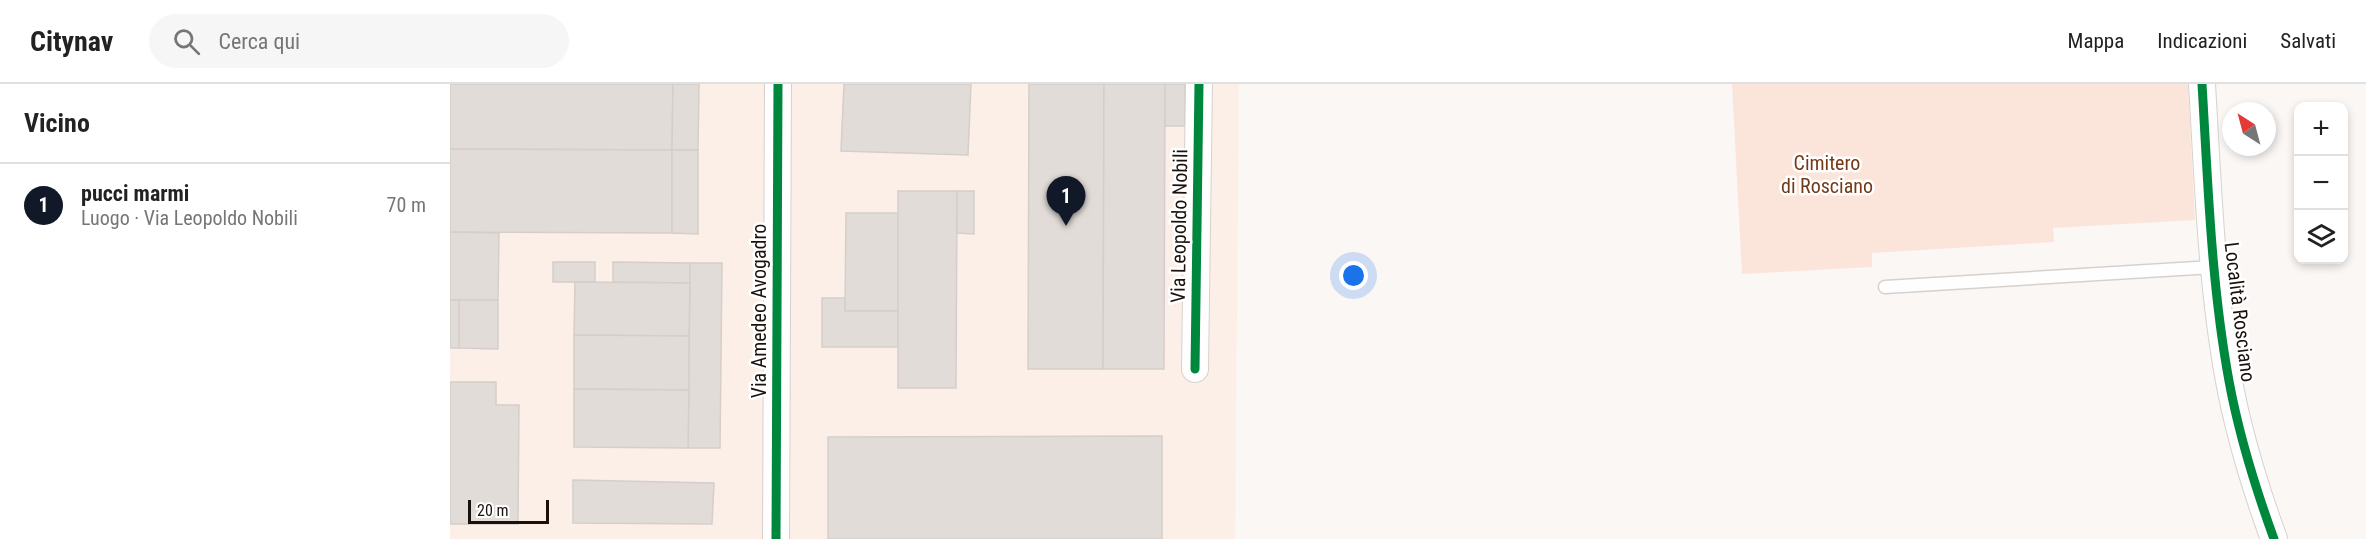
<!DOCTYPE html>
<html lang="it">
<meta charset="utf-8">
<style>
body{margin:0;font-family:"Roboto Condensed",sans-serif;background:#f6f6f6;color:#222}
.controls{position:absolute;right:18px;top:18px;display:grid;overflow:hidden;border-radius:12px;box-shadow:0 3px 9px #0003}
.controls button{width:54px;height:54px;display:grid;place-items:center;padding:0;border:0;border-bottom:2px solid #e0e0e0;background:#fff;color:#222;font:30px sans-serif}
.compass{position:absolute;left:1772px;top:18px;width:54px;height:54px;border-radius:50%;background:#fff;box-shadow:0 3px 9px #0003;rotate:324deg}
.scale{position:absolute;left:18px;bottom:15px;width:81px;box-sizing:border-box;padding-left:6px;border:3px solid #1b110c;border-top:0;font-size:16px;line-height:21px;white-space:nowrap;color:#1b110c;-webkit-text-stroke:4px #fff;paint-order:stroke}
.you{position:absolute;left:904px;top:192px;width:21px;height:21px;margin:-15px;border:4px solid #fff;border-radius:50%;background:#1a73e8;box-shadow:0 0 0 9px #1a73e833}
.badge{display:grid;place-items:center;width:39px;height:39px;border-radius:50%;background:#111827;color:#fff;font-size:20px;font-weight:700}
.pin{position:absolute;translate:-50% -50px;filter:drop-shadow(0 2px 3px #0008)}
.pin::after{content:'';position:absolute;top:32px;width:21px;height:18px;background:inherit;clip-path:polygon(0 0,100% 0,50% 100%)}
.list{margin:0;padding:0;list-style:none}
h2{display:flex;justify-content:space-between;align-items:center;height:78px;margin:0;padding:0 24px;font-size:26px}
h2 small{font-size:20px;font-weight:400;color:#767676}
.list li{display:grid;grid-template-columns:39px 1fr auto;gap:18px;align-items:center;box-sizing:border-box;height:84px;padding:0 24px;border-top:2px solid #e0e0e0}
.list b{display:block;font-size:22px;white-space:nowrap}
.list p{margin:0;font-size:20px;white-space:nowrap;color:#767676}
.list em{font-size:20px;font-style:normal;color:#767676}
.icon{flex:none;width:33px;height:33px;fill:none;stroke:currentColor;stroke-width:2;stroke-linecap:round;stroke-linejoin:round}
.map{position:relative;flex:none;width:1916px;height:455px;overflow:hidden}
header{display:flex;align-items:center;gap:36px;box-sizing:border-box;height:84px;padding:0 30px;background:#fff;border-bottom:2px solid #e0e0e0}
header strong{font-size:28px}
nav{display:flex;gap:33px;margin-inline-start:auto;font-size:21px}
.search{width:420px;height:54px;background:#f6f6f6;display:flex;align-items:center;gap:15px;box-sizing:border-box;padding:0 21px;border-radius:33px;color:#767676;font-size:22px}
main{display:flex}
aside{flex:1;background:#fff}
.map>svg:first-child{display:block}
</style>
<header>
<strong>Citynav</strong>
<div class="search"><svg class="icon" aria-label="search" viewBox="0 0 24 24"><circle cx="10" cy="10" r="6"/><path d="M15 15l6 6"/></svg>Cerca qui</div>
<nav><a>Mappa</a><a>Indicazioni</a><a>Salvati</a></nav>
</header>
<main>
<aside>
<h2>Vicino<small></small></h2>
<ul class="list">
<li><span class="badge">1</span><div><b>pucci marmi</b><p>Luogo · Via Leopoldo Nobili</p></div><em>70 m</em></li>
</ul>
</aside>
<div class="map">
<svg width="1916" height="455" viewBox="0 0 1916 455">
<rect width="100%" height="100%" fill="#faf7f5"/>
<path fill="#fcefe7" d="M0 0H789L785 455H0Z"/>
<path fill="#fbe5db" d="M1282 0H1738L1745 136 1603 144 1604 158 1422 169V183L1292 190Z"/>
<g fill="#e2dcd8" stroke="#d5cecb" stroke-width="1.5">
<path d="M0 0H223L222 66 0 65Z"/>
<path d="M223 0H249L248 66H222Z"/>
<path d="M394 0H521L518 71 391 67Z"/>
<path d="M579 0H654L653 285H578Z"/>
<path d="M654 0H715L714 285H653Z"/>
<rect x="715" y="0" width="20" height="42"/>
<path d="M0 65 222 66V149L0 148Z"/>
<path d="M222 66H248V150L222 149Z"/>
<path d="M448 107H507L506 304H448Z"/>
<path d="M507 107H524V150L507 149Z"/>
<path d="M396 129H448V227H395Z"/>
<path d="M0 148 49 149 48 216H0Z"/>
<rect x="103" y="178" width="42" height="20"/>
<path d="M163 178 240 179V199L163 198Z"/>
<path d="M240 179H272L270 364H238Z"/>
<path d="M125 198 240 199 239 252 124 251Z"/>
<path d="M372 214H395V227H448V263H372Z"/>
<rect x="0" y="216" width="9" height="48"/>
<path d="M9 216H48V265L9 264Z"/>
<path d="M124 251 239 252V306L124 305Z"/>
<path d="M0 298H46V321H69L68 440H0Z"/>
<path d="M124 305 239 306 238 364 124 363Z"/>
<path d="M712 352V455H378V353Z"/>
<path d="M123 396 264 399 262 440 123 439Z"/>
</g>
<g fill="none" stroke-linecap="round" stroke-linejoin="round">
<defs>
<path id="service" d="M1435 203 1763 183"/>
<g id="minor">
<path d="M1752 0C1758 99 1761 199 1779 297 1789 351 1805 403 1824 455"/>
<path d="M745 285 749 0"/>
<path d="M326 455 328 0"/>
</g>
</defs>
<use href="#service" stroke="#d7d1ce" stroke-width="15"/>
<use href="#minor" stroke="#d7d1ce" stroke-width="28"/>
<use href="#service" stroke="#fefefe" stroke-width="12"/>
<use href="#minor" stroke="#fefefe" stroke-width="26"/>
<defs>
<g id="cycleway">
<path d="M1752 0C1758 99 1761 199 1779 297 1789 351 1805 403 1824 455"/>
<path d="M745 285 749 0"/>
<path d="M326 455 328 0"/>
</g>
</defs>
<use href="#cycleway" stroke="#fff" stroke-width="13"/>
<use href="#cycleway" stroke="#00873e" stroke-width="9"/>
</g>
<g text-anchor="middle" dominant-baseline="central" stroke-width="5" stroke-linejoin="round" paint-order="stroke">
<g font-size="20" fill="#733a18" stroke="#fff">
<text x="1377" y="79">Cimitero<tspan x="1377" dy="23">di Rosciano</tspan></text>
</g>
<g font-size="20" fill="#1b110c" stroke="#fff">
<text transform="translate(729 142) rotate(-89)">Via Leopoldo Nobili</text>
<text transform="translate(309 227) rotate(-90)">Via Amedeo Avogadro</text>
<text transform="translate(1790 228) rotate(83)">Località Rosciano</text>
</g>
</g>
</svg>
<div class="controls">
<button>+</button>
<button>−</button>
<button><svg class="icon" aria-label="layers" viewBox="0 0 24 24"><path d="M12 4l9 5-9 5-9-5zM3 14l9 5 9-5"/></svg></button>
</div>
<svg class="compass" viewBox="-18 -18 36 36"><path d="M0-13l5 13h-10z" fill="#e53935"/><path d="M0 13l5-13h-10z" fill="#767676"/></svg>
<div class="scale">20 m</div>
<div class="you"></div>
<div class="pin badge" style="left:616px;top:142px">1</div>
</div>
</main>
